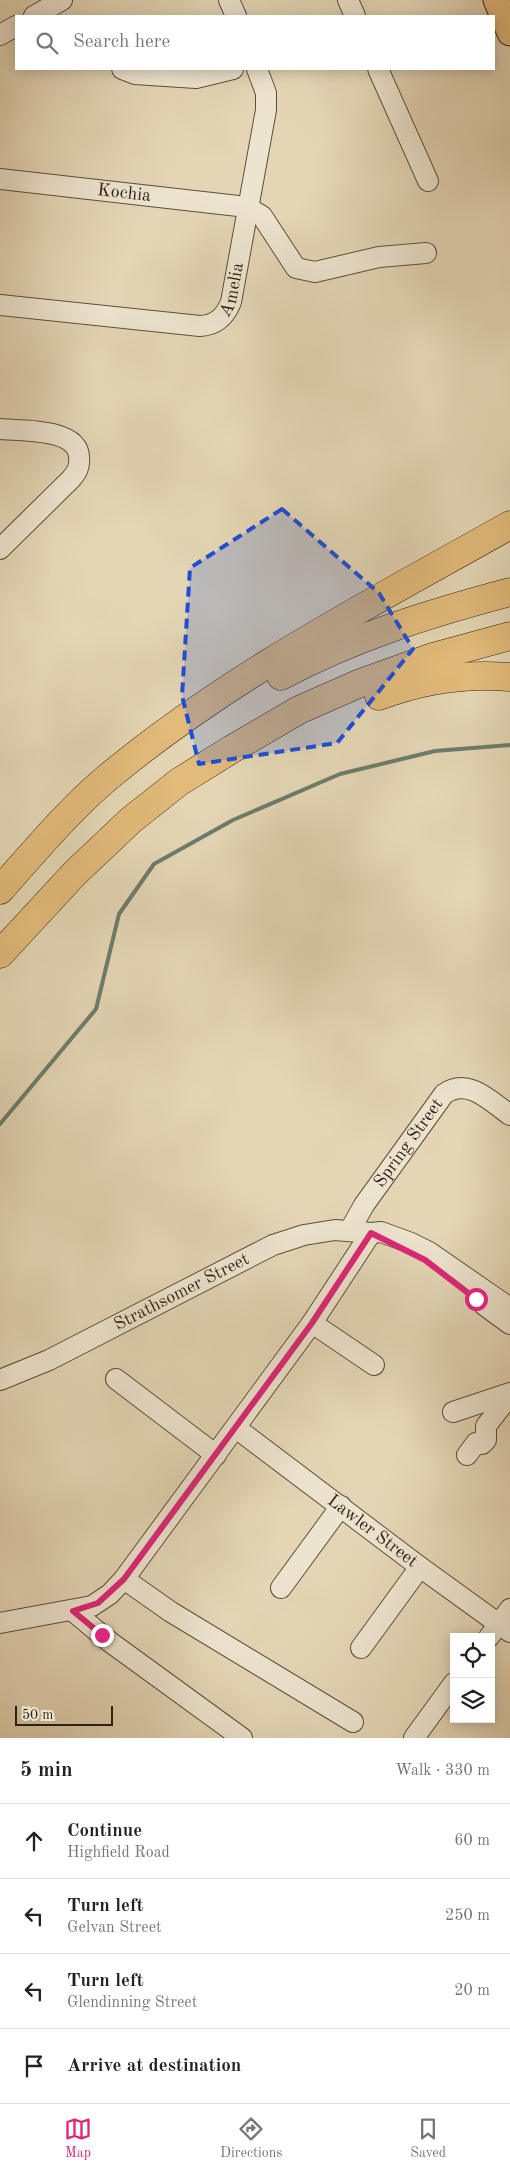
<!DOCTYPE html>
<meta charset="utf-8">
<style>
body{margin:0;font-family:"Old Standard TT",serif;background:#f2f2f2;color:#222}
.controls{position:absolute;right:15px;bottom:15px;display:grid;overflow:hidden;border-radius:0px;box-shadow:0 2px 12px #0003}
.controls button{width:45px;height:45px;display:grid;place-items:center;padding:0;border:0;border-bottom:1px solid #e0e0e0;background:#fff;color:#222;font:25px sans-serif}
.scale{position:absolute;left:15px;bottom:12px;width:98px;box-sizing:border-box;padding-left:5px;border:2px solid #2e2212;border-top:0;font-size:14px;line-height:18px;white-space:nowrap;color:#2e2212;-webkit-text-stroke:4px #ede4cf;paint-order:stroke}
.stop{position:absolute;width:15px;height:15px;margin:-11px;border:4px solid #db2777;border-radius:50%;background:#fff}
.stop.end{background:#db2777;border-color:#fff;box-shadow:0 1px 5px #0008}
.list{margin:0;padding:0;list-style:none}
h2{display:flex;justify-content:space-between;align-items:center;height:65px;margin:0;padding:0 20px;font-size:21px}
h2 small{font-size:16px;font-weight:400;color:#767676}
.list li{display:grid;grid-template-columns:32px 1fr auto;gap:15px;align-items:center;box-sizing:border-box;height:75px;padding:0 20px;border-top:1px solid #e0e0e0}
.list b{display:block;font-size:19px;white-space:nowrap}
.list p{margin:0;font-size:16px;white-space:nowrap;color:#767676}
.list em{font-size:16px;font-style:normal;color:#767676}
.icon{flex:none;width:28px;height:28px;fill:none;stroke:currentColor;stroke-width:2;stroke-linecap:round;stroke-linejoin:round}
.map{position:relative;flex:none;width:510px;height:1738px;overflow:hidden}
.search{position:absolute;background:#fff;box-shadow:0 2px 12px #0003;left:15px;right:15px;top:15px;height:55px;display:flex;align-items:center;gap:12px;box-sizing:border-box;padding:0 18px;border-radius:0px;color:#767676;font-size:19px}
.sheet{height:365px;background:#fff}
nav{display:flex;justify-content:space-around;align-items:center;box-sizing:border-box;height:70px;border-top:1px solid #e0e0e0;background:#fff;font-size:14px;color:#767676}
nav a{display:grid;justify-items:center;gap:2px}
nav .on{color:#db2777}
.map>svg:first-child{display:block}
</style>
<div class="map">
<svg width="510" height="1738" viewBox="0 0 510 1738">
<rect width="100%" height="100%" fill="#e4d6b5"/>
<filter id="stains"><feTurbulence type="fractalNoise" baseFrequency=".004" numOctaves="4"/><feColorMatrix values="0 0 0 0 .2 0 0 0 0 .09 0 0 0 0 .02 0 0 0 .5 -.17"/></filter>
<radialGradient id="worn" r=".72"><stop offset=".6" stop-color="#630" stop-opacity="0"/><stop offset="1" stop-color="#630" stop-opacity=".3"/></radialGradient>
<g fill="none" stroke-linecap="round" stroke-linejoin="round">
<path stroke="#6c7d6d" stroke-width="4" d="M0 1124 96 1009 119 914 154 864 233 820 340 774 435 751 510 745"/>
<defs>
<g id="minor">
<path d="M229 0 236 16"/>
<path d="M348 0 355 16"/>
<path d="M34 16 62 0"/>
<path d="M0 35 16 26"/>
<path d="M122 69 135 74 196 78 233 69"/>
<path d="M378 69 428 181"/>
<path id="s1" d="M0 179 247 207 262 216 296 268 315 272 379 257 426 253"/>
<path id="s2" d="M0 305 200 326C216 325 225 317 231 302L266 110V93L257 69"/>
<path d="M0 429C21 431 78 428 79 457 80 467 77 472 71 479L0 549"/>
<path id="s3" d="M350 1230 364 1205 444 1094C468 1077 490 1101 510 1115"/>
<path d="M484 1305 510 1324"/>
<path d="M312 1323 374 1365"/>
<path d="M116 1379 216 1455"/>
<path id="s4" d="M0 1380 49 1360 273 1245 304 1235 335 1230 371 1233 381 1232 411 1243 429 1252 510 1308"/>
<path d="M453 1412 510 1393"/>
<path id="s5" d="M236 1428 420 1567 510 1632"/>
<path d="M467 1455 476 1443 482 1444 486 1440V1426L510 1395"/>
<path d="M124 1579 171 1612 353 1722"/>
<path d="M281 1588 341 1506"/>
<path d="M73 1611 110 1642 242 1738"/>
<path d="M0 1623 92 1606 110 1594 124 1579 312 1323 371 1233"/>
<path d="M489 1637 510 1609"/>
<path d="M361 1648 420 1567"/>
<path d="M414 1738 454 1683"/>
</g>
<path id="major" d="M496 0 510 33"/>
<g id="highway">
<path d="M281 676C353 637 431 613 510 592"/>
<path d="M379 696C421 680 465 673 510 677"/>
<path d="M0 890C34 852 68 811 107 778 229 676 372 603 510 525"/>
<path d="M0 954 75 873 131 820 179 782 232 749 299 710 358 684 433 657 510 636"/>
</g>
</defs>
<use href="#minor" stroke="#5c4f3b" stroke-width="22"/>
<use href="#major" stroke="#2e2212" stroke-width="27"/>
<use href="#highway" stroke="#2e2212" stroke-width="29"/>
<use href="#minor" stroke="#ede4cf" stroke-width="20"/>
<use href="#major" stroke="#e2bb7a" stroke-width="25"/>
<use href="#highway" stroke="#e2bb7a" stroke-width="28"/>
</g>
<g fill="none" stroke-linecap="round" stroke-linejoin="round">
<path stroke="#db2777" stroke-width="6" d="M102 1635 73 1611 98 1603 124 1579 312 1323 371 1233 425 1260 476 1299"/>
</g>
<path fill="#1d4ed8" fill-opacity="0.2" stroke="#1d4ed8" stroke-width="4" stroke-dasharray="10 6" stroke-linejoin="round" d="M282 509 379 593 413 649 337 743 199 764 182 696 190 568Z"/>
<g text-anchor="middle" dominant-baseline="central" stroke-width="4.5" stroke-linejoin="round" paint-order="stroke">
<g font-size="18" fill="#2e2212" stroke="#ede4cf">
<text stroke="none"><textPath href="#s1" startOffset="125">Kochia</textPath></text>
<text stroke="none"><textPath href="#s2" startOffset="255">Amelia</textPath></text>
<text stroke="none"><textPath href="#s3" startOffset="105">Spring Street</textPath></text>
<text stroke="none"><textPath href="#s4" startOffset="202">Strathsomer Street</textPath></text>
<text stroke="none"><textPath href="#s5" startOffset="171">Lawler Street</textPath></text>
</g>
</g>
<rect width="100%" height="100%" filter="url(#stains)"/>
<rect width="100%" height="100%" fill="url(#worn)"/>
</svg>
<div class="controls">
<button><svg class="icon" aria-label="locate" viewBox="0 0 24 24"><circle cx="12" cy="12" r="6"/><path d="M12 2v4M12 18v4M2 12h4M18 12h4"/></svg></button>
<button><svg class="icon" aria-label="layers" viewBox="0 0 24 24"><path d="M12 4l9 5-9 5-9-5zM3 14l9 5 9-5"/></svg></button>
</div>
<div class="scale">50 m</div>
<div class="stop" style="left:476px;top:1299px"></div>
<div class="stop end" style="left:102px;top:1635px"></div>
<div class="search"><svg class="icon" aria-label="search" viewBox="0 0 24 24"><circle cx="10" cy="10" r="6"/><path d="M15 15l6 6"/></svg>Search here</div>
</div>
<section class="sheet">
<h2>5 min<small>Walk · 330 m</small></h2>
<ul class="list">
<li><svg class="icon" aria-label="ahead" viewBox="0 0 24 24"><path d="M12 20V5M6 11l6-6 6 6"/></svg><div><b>Continue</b><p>Highfield Road</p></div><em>60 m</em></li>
<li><svg class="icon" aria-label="left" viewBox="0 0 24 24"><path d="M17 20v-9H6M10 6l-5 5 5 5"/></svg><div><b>Turn left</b><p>Gelvan Street</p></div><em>250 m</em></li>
<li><svg class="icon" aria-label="left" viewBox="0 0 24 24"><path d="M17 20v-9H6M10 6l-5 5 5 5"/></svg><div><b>Turn left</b><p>Glendinning Street</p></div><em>20 m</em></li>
<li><svg class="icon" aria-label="arrive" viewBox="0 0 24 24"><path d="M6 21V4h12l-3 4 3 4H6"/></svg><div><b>Arrive at destination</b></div></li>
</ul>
</section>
<nav>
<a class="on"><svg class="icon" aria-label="map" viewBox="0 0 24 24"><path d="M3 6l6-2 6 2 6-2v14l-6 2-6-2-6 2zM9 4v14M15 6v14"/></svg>Map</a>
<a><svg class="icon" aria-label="directions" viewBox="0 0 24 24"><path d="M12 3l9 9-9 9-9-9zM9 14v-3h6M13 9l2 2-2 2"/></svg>Directions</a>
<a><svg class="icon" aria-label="saved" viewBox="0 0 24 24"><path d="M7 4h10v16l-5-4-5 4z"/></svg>Saved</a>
</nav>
